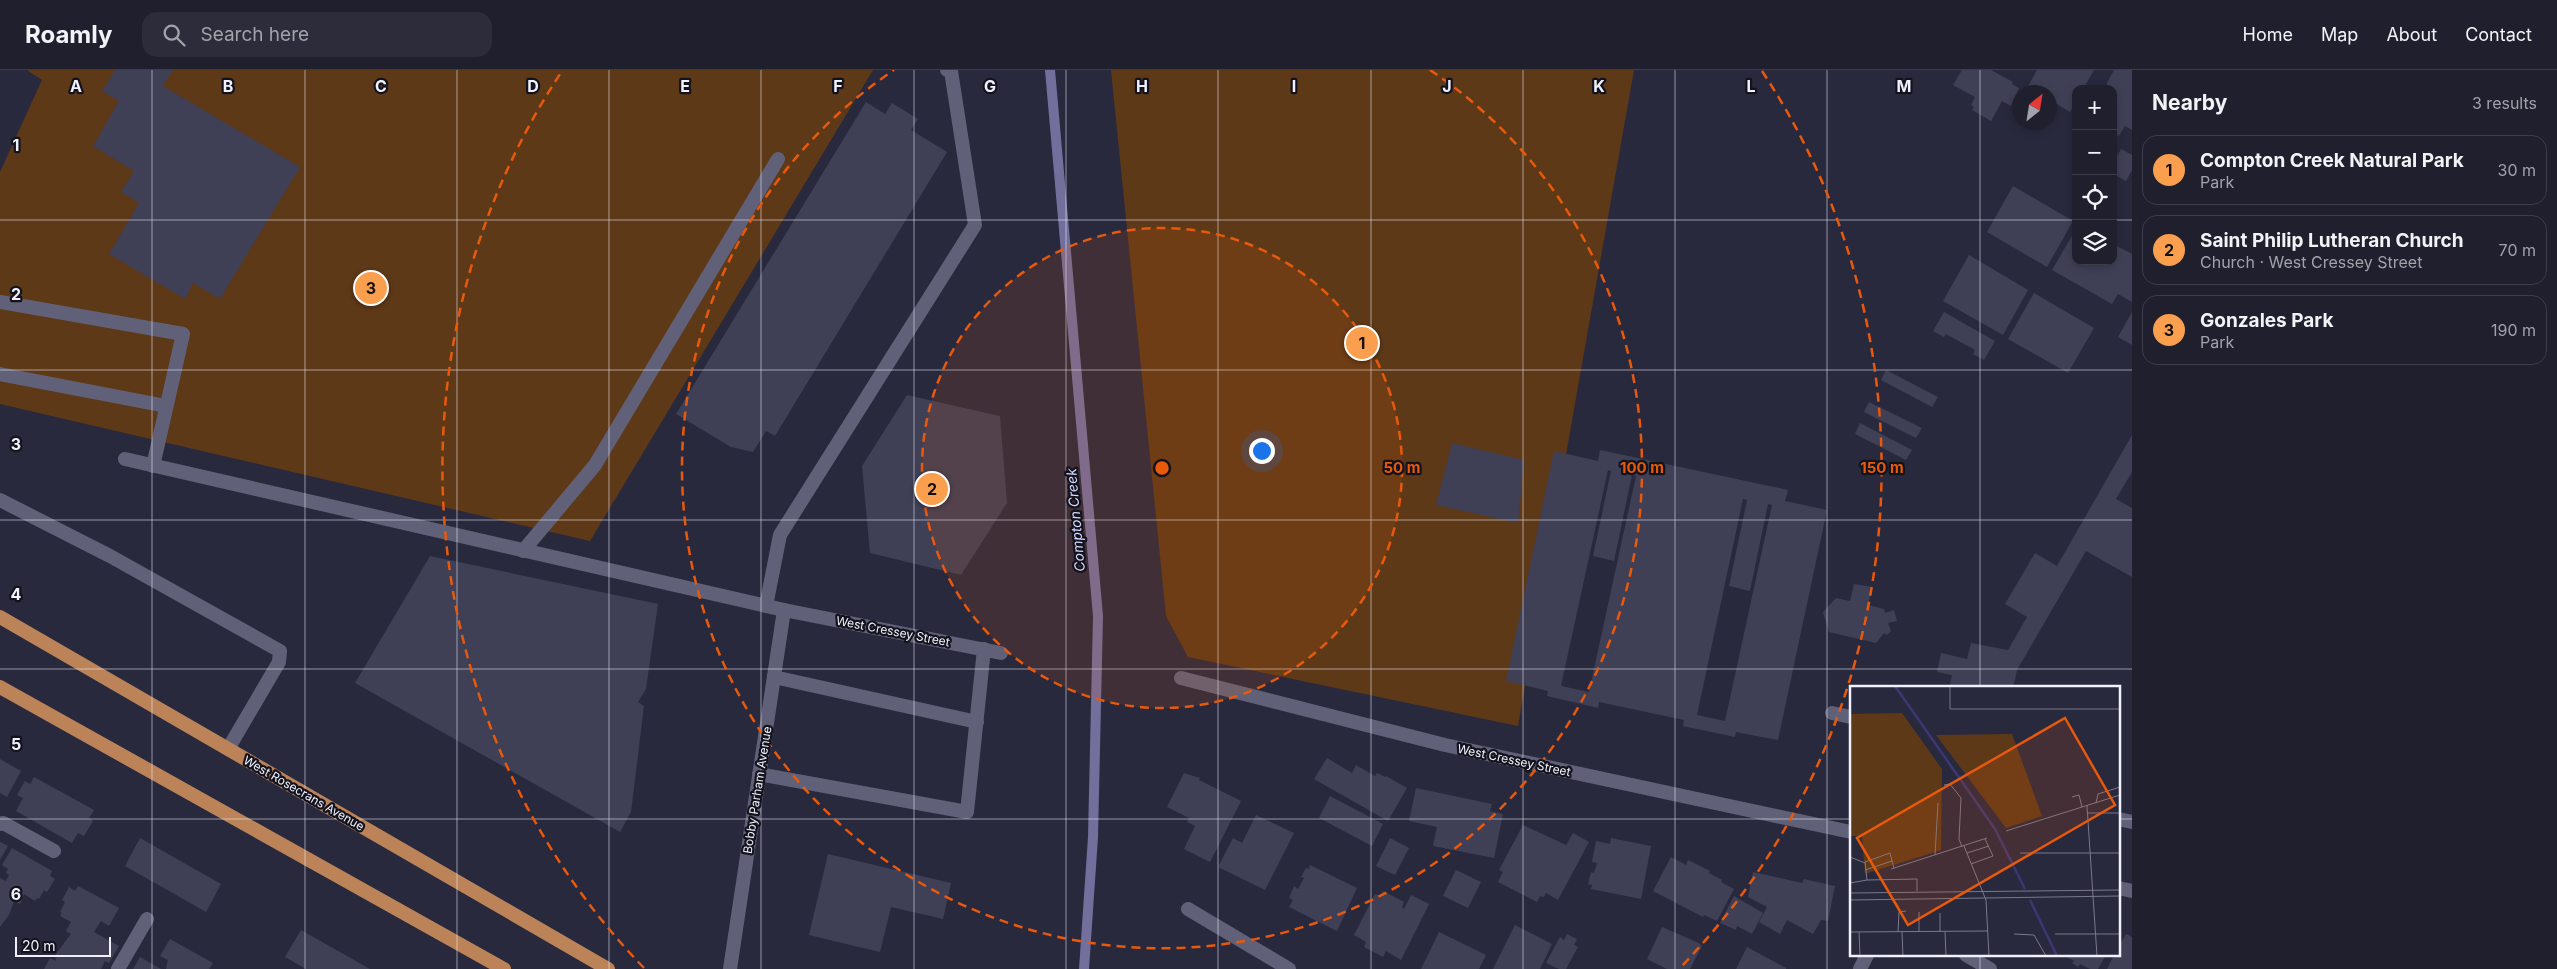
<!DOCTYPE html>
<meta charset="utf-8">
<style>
body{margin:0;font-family:Inter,sans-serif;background:#2c2c3a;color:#f1f3f6}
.controls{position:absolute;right:15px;top:15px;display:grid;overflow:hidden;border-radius:10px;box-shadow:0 2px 8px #0003}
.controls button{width:45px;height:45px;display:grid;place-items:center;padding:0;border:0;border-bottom:1px solid #3c3d4a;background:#1f1f2e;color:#f1f3f6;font:25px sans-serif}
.compass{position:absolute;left:2012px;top:15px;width:45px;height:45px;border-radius:50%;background:#1f1f2e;box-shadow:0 2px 8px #0003;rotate:30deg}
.scale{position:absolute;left:15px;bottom:12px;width:96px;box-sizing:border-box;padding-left:5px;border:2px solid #f1f1fd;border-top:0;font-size:14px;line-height:18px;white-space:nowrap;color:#f1f1fd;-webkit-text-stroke:4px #13131d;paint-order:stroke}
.you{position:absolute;left:1261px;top:380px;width:18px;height:18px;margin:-12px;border:4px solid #fff;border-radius:50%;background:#1a73e8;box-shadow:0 0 0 8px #1a73e833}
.badge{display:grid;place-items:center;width:32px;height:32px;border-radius:50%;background:#fa9f4e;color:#111;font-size:16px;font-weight:700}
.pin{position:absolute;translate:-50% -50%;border:2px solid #fff;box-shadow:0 1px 5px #0006}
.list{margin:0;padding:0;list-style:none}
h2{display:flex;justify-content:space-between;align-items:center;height:65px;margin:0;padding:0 20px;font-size:21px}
h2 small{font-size:16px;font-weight:400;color:#a1a2aa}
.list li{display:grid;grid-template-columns:32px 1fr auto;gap:15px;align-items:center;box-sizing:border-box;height:70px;margin:0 10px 10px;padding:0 10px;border:1px solid #3c3d4a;border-radius:15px}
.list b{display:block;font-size:19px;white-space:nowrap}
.list p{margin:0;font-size:16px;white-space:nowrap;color:#a1a2aa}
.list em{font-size:16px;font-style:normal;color:#a1a2aa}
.icon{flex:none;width:28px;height:28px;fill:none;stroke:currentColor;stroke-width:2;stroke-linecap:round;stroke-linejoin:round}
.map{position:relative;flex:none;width:2132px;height:899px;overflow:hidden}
header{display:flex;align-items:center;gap:30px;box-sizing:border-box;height:70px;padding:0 25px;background:#1f1f2e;border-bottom:1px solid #3c3d4a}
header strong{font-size:24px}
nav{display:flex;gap:28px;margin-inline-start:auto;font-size:18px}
.search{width:350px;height:45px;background:#2c2c3a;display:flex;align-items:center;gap:12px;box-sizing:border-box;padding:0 18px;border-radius:15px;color:#a1a2aa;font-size:19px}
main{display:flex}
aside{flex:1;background:#1f1f2e}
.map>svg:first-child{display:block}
</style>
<header>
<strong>Roamly</strong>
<div class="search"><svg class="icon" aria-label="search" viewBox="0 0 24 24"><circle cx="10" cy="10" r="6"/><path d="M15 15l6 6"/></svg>Search here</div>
<nav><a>Home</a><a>Map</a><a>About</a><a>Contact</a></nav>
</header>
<main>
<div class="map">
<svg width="2132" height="899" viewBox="0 0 2132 899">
<rect width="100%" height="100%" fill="#29293e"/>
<g fill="#5e3918">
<path d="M27 0H873L590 471 0 334V102L42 10Z"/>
<path d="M1111 0H1634L1518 656 1188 587 1166 546Z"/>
</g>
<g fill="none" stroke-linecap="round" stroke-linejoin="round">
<path stroke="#726f9c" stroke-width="10" d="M1050 0 1098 546 1093 767 1084 899"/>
</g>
<g fill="#3f3f56" fill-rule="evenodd">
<path d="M115 0H173L163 16 300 97 220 229 193 213 185 229 109 184 139 133 121 122 134 101 93 76 119 31 102 21Z"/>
<path d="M1962 0H1991L2013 12 2012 14 2019 18 2011 36 2002 31 1991 51 1972 40 1974 37 1971 35 1975 27 1953 15Z"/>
<path d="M2037 0H2094L2083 19H2076V32L2070 42 2050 30V22H2036L2027 18Z"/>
<path d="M2114 0H2132V60L2125 56 2119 66 2113 63V19H2104Z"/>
<path d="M866 32 885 44 892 33 918 49 911 60 947 82 775 366 766 361 753 382 731 377 676 344Z"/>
<path d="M2121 79 2132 85V100L2126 111 2113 104V93Z"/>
<path d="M2013 116 2073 151 2047 197 1987 162Z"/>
<path d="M2076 159V191H2113V174L2132 184V232L2118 224 2112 234 2052 200Z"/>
<path d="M1969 185 2028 220 2003 265 1943 231Z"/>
<path d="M2034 223 2094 258 2068 303 2008 269Z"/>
<path d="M1944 242 1995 271 1984 290 1973 284 1975 280 1946 264 1944 267 1933 261Z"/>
<path d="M2132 242V275L2118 267Z"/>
<path d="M1886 300 1938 327 1932 337 1881 310Z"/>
<path d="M907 325 1000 346 1007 433 961 505 870 483 862 396Z"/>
<path d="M1869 332 1922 358 1916 368 1864 342Z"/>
<path d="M1860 353 1912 380 1906 390 1855 364Z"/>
<path d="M2132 365V402L2116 429 2132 438V507L2086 481 2017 600 2013 618H1949L1952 605 1937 602 1941 583 1967 589 1971 573 2008 580 2027 547 2005 534 2035 483 2057 496Z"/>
<path d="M1452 373 1524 390 1518 453 1436 435Z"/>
<path d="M1600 380 1788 420 1785 431 1827 440 1778 670 1736 662 1735 667 1683 656 1684 650 1599 632 1598 638 1547 626 1548 621 1506 611 1554 381 1598 391ZM1608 400 1611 401 1593 486 1614 491 1632 405 1636 406 1589 622 1561 616ZM1743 429 1747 430 1729 516 1750 521 1768 434 1772 435 1725 651 1697 645Z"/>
<path d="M430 486 658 534 646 619 638 632 644 636 631 742 620 762 355 613Z"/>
<path d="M1854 514 1872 517 1868 535 1884 539 1885 543 1894 540 1897 551 1888 553 1891 561 1887 565 1884 563 1876 573 1829 562 1823 542 1836 528 1850 531Z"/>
<path d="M1327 688 1352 703 1356 695 1375 706 1377 703 1385 707 1386 706 1407 718 1388 751 1314 709Z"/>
<path d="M0 689 21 701 7 727 0 723Z"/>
<path d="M1184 703 1200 708 1199 710 1241 731 1210 792 1184 779 1195 756 1187 752 1189 748 1167 737Z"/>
<path d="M34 707 94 740 89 748 93 751 84 766 78 763 72 773 16 741 23 728 17 725 25 711 30 714Z"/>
<path d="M1416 718 1492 734 1490 741 1503 744 1494 788 1433 776 1437 757 1409 751Z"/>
<path d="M1330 726 1383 754 1372 776 1319 748Z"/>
<path d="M1256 745 1294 763 1265 820 1218 797 1233 768 1242 773Z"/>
<path d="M1523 755 1566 775 1573 763 1589 772 1558 830 1546 823 1544 827 1540 826 1537 832 1498 812 1503 802 1499 800Z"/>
<path d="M140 768 221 814 206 842 125 796Z"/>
<path d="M1390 768 1409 778 1395 805 1376 796Z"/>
<path d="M1611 768 1651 776 1641 829 1591 819 1592 815 1588 814 1591 802 1594 803 1597 793 1592 792 1596 771 1610 774Z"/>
<path d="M0 772 8 776 0 790Z"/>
<path d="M12 778 52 801 50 806 55 809 47 822 44 820 39 829 37 828 35 831 24 824 20 834 14 831 9 845 0 857V808L6 811 9 805 6 803 8 799 2 795Z"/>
<path d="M828 784 951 813 943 849 891 837 880 882 809 865Z"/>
<path d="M1671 787 1686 795 1688 790 1710 801 1709 803 1722 810 1721 812 1734 819 1717 851 1704 845 1703 847 1653 821Z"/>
<path d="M1310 795 1357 818 1337 861 1289 837 1293 830 1289 828 1294 816 1298 819 1304 808 1301 807 1306 798 1309 799Z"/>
<path d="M1456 800 1481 812 1468 838 1443 826Z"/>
<path d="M1753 802 1802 813 1804 809 1835 816 1828 851 1821 850 1813 864 1787 850 1780 864 1759 852 1767 837 1748 827Z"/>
<path d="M78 816 119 838 109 856 101 851 94 862 119 876 109 893 105 891 101 899H44L50 888 56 891 55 885 71 864 66 861 71 852 60 846 62 843 60 842 65 832 62 830 69 817 75 821Z"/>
<path d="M1383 821 1404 832 1402 837 1404 839 1411 825 1429 834 1401 890 1386 881 1383 887 1364 877 1366 872 1354 865 1375 824 1380 826Z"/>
<path d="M1734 826 1763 843 1752 864 1737 856 1736 860 1720 853Z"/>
<path d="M1515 855 1552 874 1540 899H1493Z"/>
<path d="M1662 857 1699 873 1702 876 1690 899H1667L1647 889Z"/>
<path d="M301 860 370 899H306L285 887Z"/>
<path d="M1439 862 1486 885 1479 899H1421Z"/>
<path d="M1567 864 1577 869 1574 875 1578 877 1566 899H1559L1546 893 1560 867 1564 870Z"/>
<path d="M2126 864 2132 867V899H2107L2114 885H2118V878Z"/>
<path d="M170 869 213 893 209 899H166L168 890 160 886Z"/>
<path d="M1747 877 1786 898V899H1736Z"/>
<path d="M2063 885H2106L2098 899H2090L2080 894 2078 897 2072 893 2074 891Z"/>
<path d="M140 887 161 899H133Z"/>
</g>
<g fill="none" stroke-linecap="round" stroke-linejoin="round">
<g stroke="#606179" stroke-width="14">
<path d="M0 232 183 264 153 396"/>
<path d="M0 304 166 336"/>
<path d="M0 430 110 486 280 581 279 592 228 679"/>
<path d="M523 481 595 395 778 89"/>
<path d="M766 536 780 465 975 155 951 1 947 0"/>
<path d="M774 607 977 652"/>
<path d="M1832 643 1851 647"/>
<path d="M759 704 967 742 984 579"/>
<path d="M2118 749 2132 752"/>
<path d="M0 754 3 753 54 781"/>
<path d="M118 899 147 849"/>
</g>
<g stroke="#606179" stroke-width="14">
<path d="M125 389 784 540 1001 583"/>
<path d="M1181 608 1445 675 1851 762"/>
<path d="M2118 818 2132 821"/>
<path d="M1188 839 1289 899"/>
<path d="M1966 885 1990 899"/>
<path d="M730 899 784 540"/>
<path d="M1860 899 1867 885"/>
</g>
<g stroke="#bb8357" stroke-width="14">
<path d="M0 547 608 899"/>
<path d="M0 617 504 899"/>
</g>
</g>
<path fill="none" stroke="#f1f1fd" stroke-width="1" stroke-opacity="0.55" d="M152 0V899M305 0V899M457 0V899M609 0V899M761 0V899M914 0V899M1066 0V899M1218 0V899M1371 0V899M1523 0V899M1675 0V899M1827 0V899M1980 0V618M0 150H2076M2113 150H2132M0 300H2132M0 450H2132M0 599H2132M0 749H1851M2118 749H2132M1980 885V899"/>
<circle cx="1162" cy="398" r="240" fill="#e8590c" fill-opacity=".12"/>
<g fill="none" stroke="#e8590c" stroke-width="2.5" stroke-dasharray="9 6">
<circle cx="1162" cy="398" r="240"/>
<path d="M1430 0A480 480 0 1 1 894 0"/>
<path d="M644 898A720 720 0 0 1 562 1M1762 1A720 720 0 0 1 1680 898"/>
</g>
<g text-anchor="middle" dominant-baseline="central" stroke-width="4.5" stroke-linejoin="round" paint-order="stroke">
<g font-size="12" fill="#f1f1fd" stroke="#13131d">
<text transform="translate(893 561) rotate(11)">West Cressey Street</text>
<text transform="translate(1514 690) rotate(12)">West Cressey Street</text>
<text transform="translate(757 720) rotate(-81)">Bobby Parham Avenue</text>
<text transform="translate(304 723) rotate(30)">West Rosecrans Avenue</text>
</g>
<g font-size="14" font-style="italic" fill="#d7d8fe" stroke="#13131d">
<text transform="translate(1075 450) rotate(-95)">Compton Creek</text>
</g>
</g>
<g transform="translate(1850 616)">
<rect width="270" height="270" fill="#29293e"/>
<path d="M52 27 92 83 91 164 15 188 12 150H0V28ZM162 48 192 130 156 142 86 49Z" fill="#5e3918"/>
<path fill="none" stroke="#3c3773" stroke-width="2.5" d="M45 0 145 143 175 203M180 214 207 270"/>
<path fill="none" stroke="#79798a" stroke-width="1" d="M100 0V23H270M94 99 100 98 111 112 109 153 112 161M222 111 229 109 232 121M246 117 248 108 270 101M237 120 247 270M238 127H270M156 145 270 109M114 160 136 214 139 270M117 167 139 160M170 167H270M85 169 88 117M0 171 15 177M121 178 143 170 135 153M41 183 137 152M15 184 42 175M17 194 67 193V205M0 197 17 194 15 176 40 167 44 182M0 207 270 204M0 214 270 210M0 246 138 245M9 246 10 270M48 246 49 226 56 225M52 246 53 270M69 246V226M90 246V227M95 246 96 270M164 248 184 249 196 270M205 248H270"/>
<path fill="#e8590c" fill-opacity="0.15" stroke="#e8590c" stroke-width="2.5" d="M215 32 265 119 58 239 7 152Z"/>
<rect width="270" height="270" fill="none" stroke="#f1f1fd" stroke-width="2.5"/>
</g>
<g font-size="16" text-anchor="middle" font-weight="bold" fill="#f1f1fd" stroke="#13131d" stroke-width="4.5" stroke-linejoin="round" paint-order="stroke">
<text x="76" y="22">A</text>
<text x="228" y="22">B</text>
<text x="381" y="22">C</text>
<text x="533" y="22">D</text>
<text x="685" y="22">E</text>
<text x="838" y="22">F</text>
<text x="990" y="22">G</text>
<text x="1142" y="22">H</text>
<text x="1294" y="22">I</text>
<text x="1447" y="22">J</text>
<text x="1599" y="22">K</text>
<text x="1751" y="22">L</text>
<text x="1904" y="22">M</text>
<text x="16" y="81">1</text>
<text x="16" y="230">2</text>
<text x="16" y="380">3</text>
<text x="16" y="530">4</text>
<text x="16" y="680">5</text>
<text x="16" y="830">6</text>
</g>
<circle cx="1162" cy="398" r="8" fill="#e8590c" stroke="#13131d" stroke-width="2.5"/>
<g font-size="15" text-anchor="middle" font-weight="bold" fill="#e8590c" stroke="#13131d" stroke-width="4.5" stroke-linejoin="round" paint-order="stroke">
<text x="1402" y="403">50 m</text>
<text x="1642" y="403">100 m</text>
<text x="1882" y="403">150 m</text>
</g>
</svg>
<div class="controls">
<button>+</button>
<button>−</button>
<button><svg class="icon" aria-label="locate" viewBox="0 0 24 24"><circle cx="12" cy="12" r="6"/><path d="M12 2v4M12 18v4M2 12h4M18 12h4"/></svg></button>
<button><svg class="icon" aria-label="layers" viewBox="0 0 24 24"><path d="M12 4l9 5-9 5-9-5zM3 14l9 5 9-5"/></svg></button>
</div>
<svg class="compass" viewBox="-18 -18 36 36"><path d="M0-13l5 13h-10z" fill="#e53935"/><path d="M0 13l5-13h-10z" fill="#a1a2aa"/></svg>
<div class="scale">20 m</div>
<div class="you"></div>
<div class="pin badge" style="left:1362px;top:273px">1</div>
<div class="pin badge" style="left:932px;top:419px">2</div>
<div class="pin badge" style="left:371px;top:218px">3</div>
</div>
<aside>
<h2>Nearby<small>3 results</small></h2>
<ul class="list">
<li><span class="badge">1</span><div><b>Compton Creek Natural Park</b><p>Park</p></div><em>30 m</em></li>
<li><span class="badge">2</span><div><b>Saint Philip Lutheran Church</b><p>Church · West Cressey Street</p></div><em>70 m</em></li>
<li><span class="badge">3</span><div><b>Gonzales Park</b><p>Park</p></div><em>190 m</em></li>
</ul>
</aside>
</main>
